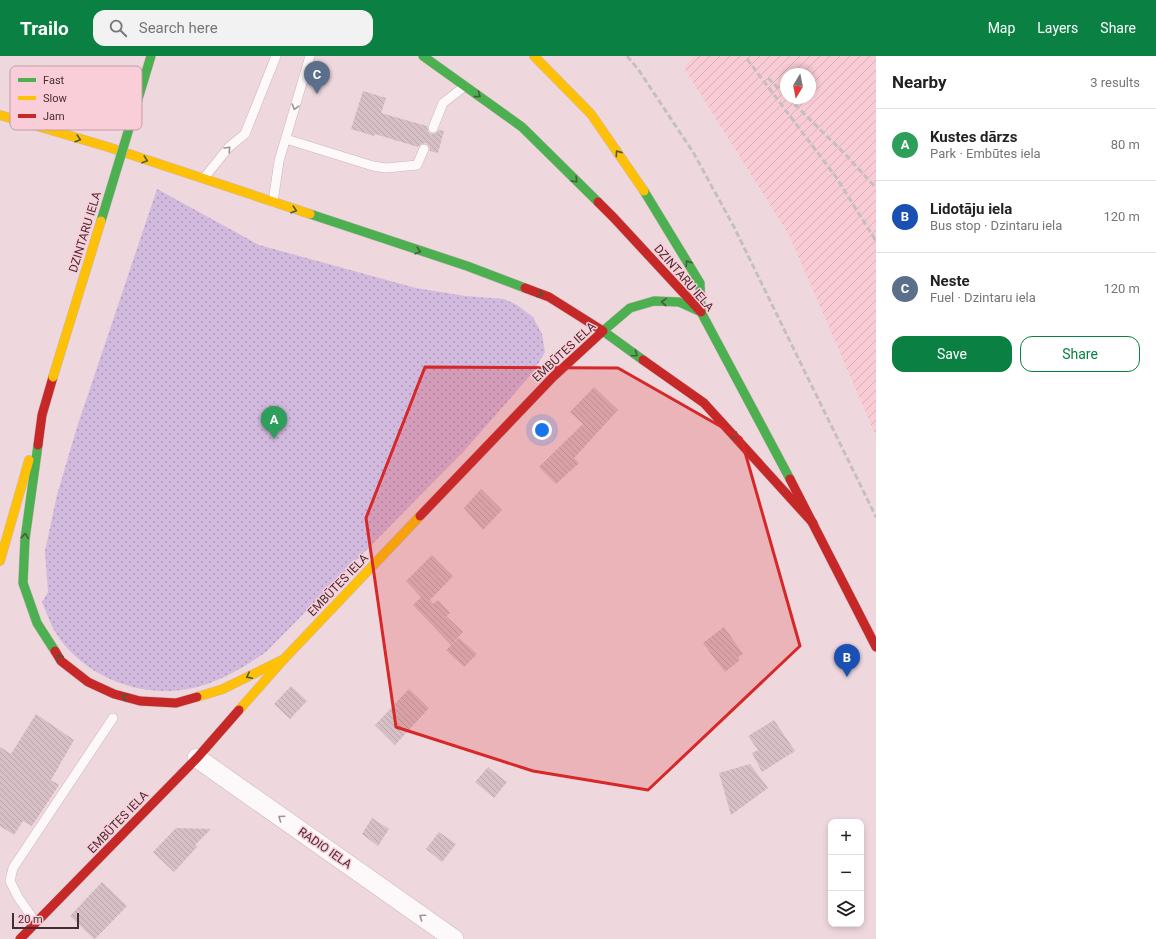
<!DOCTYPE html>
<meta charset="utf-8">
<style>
body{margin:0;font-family:Roboto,sans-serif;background:#f2f2f2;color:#222}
.controls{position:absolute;right:12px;bottom:12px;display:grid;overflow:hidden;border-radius:8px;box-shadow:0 2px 6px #0003}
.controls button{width:36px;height:36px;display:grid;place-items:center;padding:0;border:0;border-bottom:1px solid #e0e0e0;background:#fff;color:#222;font:20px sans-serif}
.compass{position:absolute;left:780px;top:12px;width:36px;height:36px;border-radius:50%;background:#fff;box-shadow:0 2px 6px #0003;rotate:190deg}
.scale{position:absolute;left:12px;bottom:10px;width:67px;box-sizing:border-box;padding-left:4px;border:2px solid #482c33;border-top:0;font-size:11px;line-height:14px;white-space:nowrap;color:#482c33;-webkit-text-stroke:3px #f9ced8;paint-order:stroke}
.you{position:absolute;left:542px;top:374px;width:14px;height:14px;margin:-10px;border:3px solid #fff;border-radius:50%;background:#1a73e8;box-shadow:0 0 0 6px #1a73e833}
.badge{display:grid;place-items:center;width:26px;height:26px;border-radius:50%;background:#0b8043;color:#fff;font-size:13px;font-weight:700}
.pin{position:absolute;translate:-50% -33px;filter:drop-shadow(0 1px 2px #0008)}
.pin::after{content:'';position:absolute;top:21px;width:14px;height:12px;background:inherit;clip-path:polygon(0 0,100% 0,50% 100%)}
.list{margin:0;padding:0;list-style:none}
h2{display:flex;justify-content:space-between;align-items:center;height:52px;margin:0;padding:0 16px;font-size:17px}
h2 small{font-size:13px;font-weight:400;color:#767676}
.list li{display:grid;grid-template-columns:26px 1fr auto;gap:12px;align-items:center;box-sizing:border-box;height:72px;padding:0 16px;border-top:1px solid #e0e0e0}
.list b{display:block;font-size:15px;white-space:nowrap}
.list p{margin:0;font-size:13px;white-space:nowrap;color:#767676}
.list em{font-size:13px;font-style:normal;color:#767676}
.actions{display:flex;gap:8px;padding:12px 16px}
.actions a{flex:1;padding:9px 0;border:1px solid #0b8043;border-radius:12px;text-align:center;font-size:14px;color:#0b8043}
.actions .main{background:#0b8043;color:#fff}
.icon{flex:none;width:22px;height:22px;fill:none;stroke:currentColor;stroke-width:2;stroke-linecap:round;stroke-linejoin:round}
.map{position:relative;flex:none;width:876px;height:883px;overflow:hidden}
header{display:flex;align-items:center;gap:24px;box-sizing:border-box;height:56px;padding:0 20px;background:#0b8043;color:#fff}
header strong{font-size:19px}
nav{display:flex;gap:22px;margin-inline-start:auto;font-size:14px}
.search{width:280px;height:36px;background:#f2f2f2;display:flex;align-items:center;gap:10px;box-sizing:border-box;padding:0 14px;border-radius:12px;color:#767676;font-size:15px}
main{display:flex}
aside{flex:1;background:#fff}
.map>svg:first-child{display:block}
</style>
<header>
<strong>Trailo</strong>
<div class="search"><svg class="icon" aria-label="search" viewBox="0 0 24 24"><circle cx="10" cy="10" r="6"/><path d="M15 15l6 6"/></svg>Search here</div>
<nav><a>Map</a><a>Layers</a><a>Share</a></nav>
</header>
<main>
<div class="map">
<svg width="876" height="883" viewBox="0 0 876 883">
<defs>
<pattern id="industrial-furrows" width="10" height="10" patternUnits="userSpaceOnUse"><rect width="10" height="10" fill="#f8cbd5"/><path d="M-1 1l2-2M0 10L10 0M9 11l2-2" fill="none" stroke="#d6aeb7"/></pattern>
<pattern id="park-dots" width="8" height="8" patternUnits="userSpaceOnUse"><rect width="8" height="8" fill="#d2bade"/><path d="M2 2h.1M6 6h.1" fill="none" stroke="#ac97b5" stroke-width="1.8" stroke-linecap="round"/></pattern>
<pattern id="building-back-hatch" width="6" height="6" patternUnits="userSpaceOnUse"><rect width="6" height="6" fill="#d7c0c5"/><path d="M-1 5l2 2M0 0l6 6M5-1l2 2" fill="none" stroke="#baa5aa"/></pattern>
</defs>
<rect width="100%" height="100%" fill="#efd8dd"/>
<path fill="url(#industrial-furrows)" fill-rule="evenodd" d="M694 0H876V380L789 179 684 12ZM786 18H810V42H786Z"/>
<path fill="url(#park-dots)" d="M157 133 259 189 416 232 465 240 504 243 517 249 533 261 542 278 545 296 534 315 464 395 266 596C244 611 220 626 193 632 141 644 81 620 54 574 49 565 46 555 42 546L48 536 45 495 57 439 77 371Z"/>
<g fill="url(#building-back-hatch)">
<path d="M363 35 386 42 381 57 427 70 428 75 431 78 436 77 439 74 444 75 438 97 430 95 429 90 426 87 421 88 418 91 375 78 374 80 351 73Z"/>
<path d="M594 331 618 354 574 402 579 407 556 428 539 411 583 368 570 356Z"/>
<path d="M481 433 502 454 483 474 464 452Z"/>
<path d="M432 499 453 520 430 544 433 548 438 544 450 557 446 560 463 576 451 589 413 549 421 541 406 525Z"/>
<path d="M724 571 743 598 738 601 740 604 725 616 703 587Z"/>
<path d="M459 582 477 598 464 611 446 594Z"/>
<path d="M291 630 307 645 290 663 274 648Z"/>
<path d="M409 633 429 652 395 689 375 669Z"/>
<path d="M36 658 74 684 51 724 59 729 32 770 23 765 14 779 0 770V691L11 698Z"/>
<path d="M774 664 795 695 762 716 752 697 758 694 748 680Z"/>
<path d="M750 708 768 732 731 759 719 717Z"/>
<path d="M488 711 507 726 494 742 475 726Z"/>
<path d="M372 762 389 773 378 790 362 778Z"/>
<path d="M176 772 211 773 195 789 197 791 174 816 153 796Z"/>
<path d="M439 776 456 788 442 806 426 793Z"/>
<path d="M102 826 127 850 95 883H94L70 860Z"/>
</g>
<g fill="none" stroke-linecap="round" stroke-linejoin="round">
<defs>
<g id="lane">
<path d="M433 72 443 47 465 30"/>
<path d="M286 83 373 110 386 112 417 109 424 93"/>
<path d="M204 122 229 91 245 78 276 0"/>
<path d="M273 146 279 105 310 0"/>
<path d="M36 867 18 841 10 825 13 812 113 662"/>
</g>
<path id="street" d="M197 702 454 883"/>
<g id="fast">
<path d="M423 0 522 71 598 146"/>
<path d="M644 135 700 227 701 256"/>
<path d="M310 158 467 210 525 232"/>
<path d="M643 304 603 275 630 252 654 245 679 246 701 256 790 423"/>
<path d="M38 389 25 483 23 527 37 567 55 595"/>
</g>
<g id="slow">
<path d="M534 0 591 58 644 135"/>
<path d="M0 59 108 91 310 158"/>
<path d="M0 505 29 404"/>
<path d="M197 641 223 633 284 603 420 460"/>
<path d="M239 654 284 603"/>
</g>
<g id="jam">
<path d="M598 146 614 162 701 256"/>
<path d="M643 304 704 347 813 467"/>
<path d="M38 389 42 359 53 321"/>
<path d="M790 423 876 591"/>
<path d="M420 460 553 321 603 275 549 241 525 232"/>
<path d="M55 595 61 605 88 626 114 638 140 645 176 647 197 641"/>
<path d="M20 883 197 702 239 654"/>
</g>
</defs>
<use href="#lane" stroke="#ccb5ba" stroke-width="10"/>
<use href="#street" stroke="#ccb5ba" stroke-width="20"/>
<use href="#fast" stroke="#ccb5ba" stroke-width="10"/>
<use href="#slow" stroke="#ccb5ba" stroke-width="10"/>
<use href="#jam" stroke="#ccb5ba" stroke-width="10"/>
<use href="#lane" stroke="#fdf9fa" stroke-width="9"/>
<use href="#street" stroke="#fdf9fa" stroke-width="19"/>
<use href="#fast" stroke="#4caf50" stroke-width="9"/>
<use href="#slow" stroke="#ffc107" stroke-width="9"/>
<use href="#jam" stroke="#c62828" stroke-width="9"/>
<g stroke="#c6bfc1" stroke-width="3" stroke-dasharray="6 3" stroke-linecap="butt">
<path d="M627 0 638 13 693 96 734 171 876 461"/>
<path d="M747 3 836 121 876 185"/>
<path d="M768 22 786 40"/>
<path d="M788 42 844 97 876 132"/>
</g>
<defs>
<path id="fast-bridge" d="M101 165 151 0"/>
<path id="slow-bridge" d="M53 321 101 165"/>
</defs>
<use href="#fast-bridge" stroke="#c7b7bb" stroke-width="10" stroke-linecap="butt"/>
<use href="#slow-bridge" stroke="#c7b7bb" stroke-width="10" stroke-linecap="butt"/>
<use href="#fast-bridge" stroke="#4caf50" stroke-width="9"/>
<use href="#slow-bridge" stroke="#ffc107" stroke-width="9"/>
</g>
<defs><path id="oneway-chevron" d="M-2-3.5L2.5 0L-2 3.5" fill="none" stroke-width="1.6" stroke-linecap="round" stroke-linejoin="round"/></defs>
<g stroke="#495a3d">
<use href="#oneway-chevron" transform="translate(478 39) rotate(36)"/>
<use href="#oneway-chevron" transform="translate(78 83) rotate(17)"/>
<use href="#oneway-chevron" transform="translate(618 97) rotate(-125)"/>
<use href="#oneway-chevron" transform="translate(145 104) rotate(19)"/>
<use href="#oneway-chevron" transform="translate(575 124) rotate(45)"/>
<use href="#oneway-chevron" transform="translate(294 154) rotate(18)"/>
<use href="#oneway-chevron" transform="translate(418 195) rotate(17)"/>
<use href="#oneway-chevron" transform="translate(688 207) rotate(-122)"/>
<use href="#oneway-chevron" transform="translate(540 238) rotate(21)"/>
<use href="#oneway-chevron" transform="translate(664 246) rotate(-178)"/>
<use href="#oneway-chevron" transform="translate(635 298) rotate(35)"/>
<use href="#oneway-chevron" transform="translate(735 380) rotate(48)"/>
<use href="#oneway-chevron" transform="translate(25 480) rotate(-84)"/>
<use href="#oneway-chevron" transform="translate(59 601) rotate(-126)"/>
<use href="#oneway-chevron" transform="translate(249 620) rotate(153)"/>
<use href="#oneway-chevron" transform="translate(125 641) rotate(-165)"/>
</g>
<g stroke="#a29296">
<use href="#oneway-chevron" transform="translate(295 51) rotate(106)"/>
<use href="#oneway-chevron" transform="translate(228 93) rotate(-47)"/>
<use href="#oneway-chevron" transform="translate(281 762) rotate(-145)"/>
<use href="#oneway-chevron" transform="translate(422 861) rotate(-145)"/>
</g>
<path fill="#d62828" fill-opacity="0.2" stroke="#d62828" stroke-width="3" stroke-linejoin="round" d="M425 311 618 312 741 382 800 590 648 734 533 715 396 671 366 462Z"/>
<g text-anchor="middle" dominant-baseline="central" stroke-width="3" stroke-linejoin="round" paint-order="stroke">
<g font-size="12" fill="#482c33" stroke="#f9ced8">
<text transform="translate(85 176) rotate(-73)">DZINTARU IELA</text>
<text transform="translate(684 222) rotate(49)">DZINTARU IELA</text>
<text transform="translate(564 296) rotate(-43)">EMBŪTES IELA</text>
<text transform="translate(338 529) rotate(-46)">EMBŪTES IELA</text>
<text transform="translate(118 766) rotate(-46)">EMBŪTES IELA</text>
<text transform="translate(325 792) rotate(35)">RADIO IELA</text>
</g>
</g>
<rect x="10" y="10" width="132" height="64" rx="6" fill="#f9ced8" stroke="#c49da6" stroke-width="1"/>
<rect x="18" y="22" width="18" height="4" fill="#4caf50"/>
<rect x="18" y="40" width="18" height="4" fill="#ffc107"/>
<rect x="18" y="58" width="18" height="4" fill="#c62828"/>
<g font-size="11" fill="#482c33">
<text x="43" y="28">Fast</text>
<text x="43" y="46">Slow</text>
<text x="43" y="64">Jam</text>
</g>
</svg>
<div class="controls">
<button>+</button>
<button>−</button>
<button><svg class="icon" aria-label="layers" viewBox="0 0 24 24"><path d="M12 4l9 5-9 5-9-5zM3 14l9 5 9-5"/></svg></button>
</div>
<svg class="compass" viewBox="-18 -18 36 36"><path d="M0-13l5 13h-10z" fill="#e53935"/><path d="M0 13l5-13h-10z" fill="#767676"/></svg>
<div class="scale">20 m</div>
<div class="you"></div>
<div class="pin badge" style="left:274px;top:383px;background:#2e9e5b">A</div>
<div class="pin badge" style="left:847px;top:621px;background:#1a4fb4">B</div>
<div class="pin badge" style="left:317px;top:38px;background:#5c6f8a">C</div>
</div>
<aside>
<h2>Nearby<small>3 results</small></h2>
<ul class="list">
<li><span class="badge" style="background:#2e9e5b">A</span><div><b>Kustes dārzs</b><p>Park · Embūtes iela</p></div><em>80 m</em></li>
<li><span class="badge" style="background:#1a4fb4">B</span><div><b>Lidotāju iela</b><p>Bus stop · Dzintaru iela</p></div><em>120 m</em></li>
<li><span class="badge" style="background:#5c6f8a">C</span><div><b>Neste</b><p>Fuel · Dzintaru iela</p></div><em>120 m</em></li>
</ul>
<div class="actions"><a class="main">Save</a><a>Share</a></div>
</aside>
</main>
